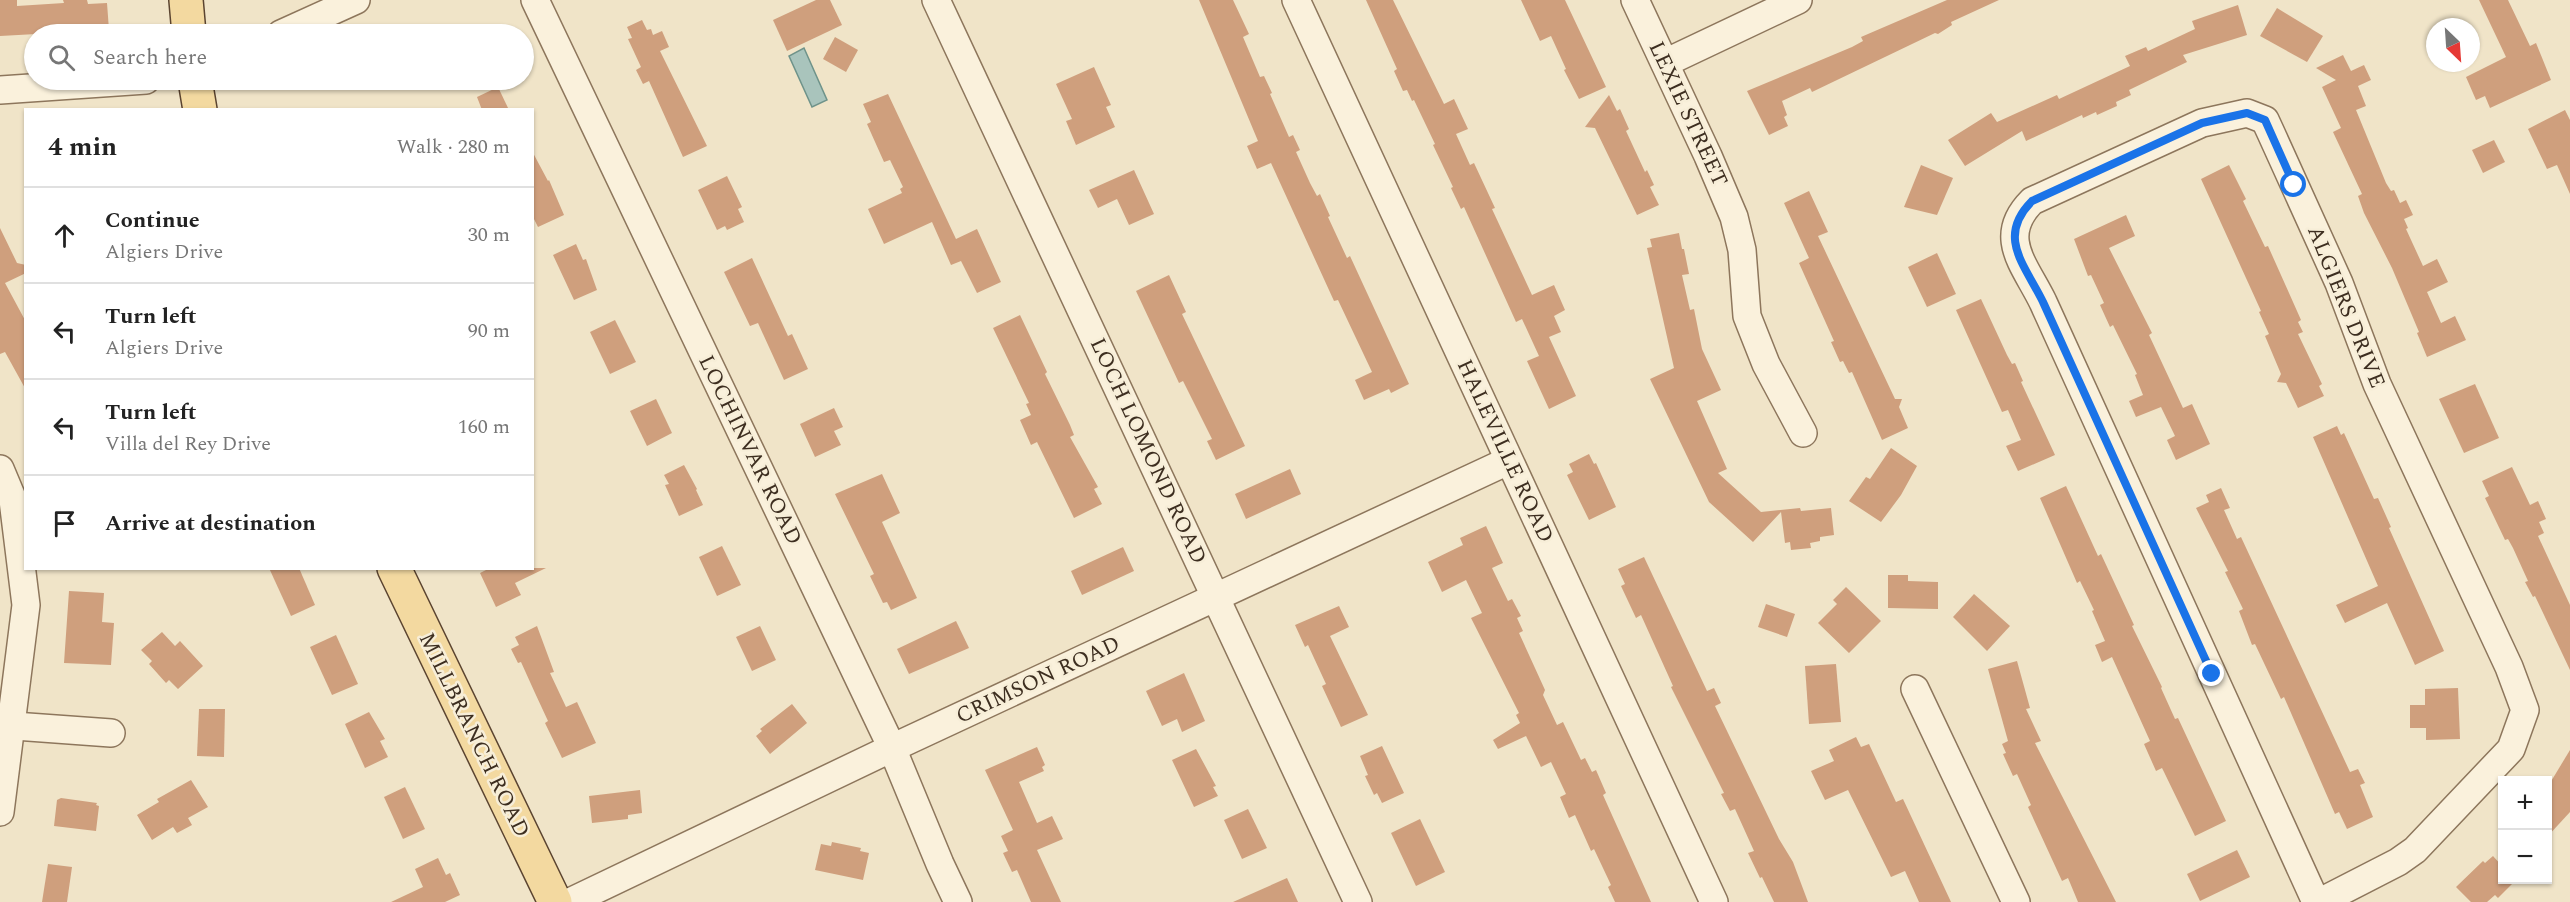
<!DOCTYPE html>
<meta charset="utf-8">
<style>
body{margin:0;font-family:Spectral,serif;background:#f6f6f6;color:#222}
.controls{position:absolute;right:18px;bottom:18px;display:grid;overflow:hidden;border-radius:0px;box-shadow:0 2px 4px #0004}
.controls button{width:54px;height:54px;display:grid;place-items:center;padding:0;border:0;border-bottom:2px solid #e0e0e0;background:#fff;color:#222;font:30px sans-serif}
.compass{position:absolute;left:2426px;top:18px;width:54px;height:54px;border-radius:50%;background:#fff;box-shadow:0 2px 4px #0004;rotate:155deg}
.stop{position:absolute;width:18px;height:18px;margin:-14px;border:4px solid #1a73e8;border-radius:50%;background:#fff}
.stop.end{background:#1a73e8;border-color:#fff;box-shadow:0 2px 6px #0008}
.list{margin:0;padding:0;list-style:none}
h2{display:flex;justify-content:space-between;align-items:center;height:78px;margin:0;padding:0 24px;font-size:26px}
h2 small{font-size:20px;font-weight:400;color:#767676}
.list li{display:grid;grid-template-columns:39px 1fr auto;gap:18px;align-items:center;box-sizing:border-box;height:96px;padding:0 24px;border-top:2px solid #e0e0e0}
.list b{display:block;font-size:22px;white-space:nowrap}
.list p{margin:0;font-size:20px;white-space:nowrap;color:#767676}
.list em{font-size:20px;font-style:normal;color:#767676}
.icon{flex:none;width:33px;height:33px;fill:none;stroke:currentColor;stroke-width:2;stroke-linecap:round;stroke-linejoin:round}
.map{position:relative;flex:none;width:2570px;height:902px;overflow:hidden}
.search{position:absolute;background:#fff;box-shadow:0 2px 4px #0004;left:24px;top:24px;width:510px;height:66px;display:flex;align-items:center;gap:15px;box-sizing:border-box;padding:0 21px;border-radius:33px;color:#767676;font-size:22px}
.panel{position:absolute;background:#fff;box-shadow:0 2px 4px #0004;left:24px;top:108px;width:510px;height:462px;border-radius:0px}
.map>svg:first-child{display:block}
</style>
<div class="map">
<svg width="2570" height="902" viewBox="0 0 2570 902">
<rect width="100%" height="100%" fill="#f0e4c8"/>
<path fill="#a9c4bc" stroke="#6f938a" stroke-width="1.5" d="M804 48 827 100 812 107 789 56Z"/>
<g fill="#cf9f7d">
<path d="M0 0H17V6L64 3 63 0H87L88 4 107 3 109 30 0 36Z"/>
<path d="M816 0H830L842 25 787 51 773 20Z"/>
<path d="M1199 0H1233L1249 34 1243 37 1260 77 1264 76 1272 93 1270 94 1289 137 1293 135 1300 150 1296 152 1310 183 1317 196 1320 194 1330 216 1328 217 1347 258 1350 256 1409 384 1391 393 1389 389 1364 400 1355 380 1372 372 1338 300 1334 301 1271 163 1257 169 1247 146 1258 141Z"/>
<path d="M1366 0H1393L1444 104 1454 99 1468 129 1456 134 1470 165 1474 163 1495 208 1492 209 1532 295 1554 285 1565 310 1554 316 1561 332 1549 337 1576 396 1549 409 1527 361 1539 356 1522 319 1516 322 1464 207 1461 209 1451 188 1453 187 1433 145 1435 144 1414 100 1412 101 1407 90 1403 91 1394 71 1397 69Z"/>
<path d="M1521 0H1565L1606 87 1579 99 1564 70 1566 69 1551 36 1540 41Z"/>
<path d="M1947 0H1999L1951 22 1952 25 1938 34 1935 33 1812 92 1810 88 1782 101 1787 115 1784 117 1788 126 1769 135 1747 91 1852 47 1863 41 1861 37Z"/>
<path d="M2479 0H2508L2530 46 2536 43 2551 80 2490 108 2485 96 2476 100 2466 77 2506 57Z"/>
<path d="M2238 5 2247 35 2183 55 2187 62 2129 90 2131 95 2116 102 2117 106 2097 115 2096 112 2083 118 2082 115 2026 141 2022 131 1965 166 1948 140 1991 113 1997 122 2057 95 2059 99 2130 66 2125 56 2146 47 2148 51 2195 29 2192 21Z"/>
<path d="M2277 8 2323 36 2307 62 2260 36Z"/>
<path d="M642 20 647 30 651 29 653 35 662 31 669 47 660 51 707 146 683 157 649 81 643 84 636 70 641 67 628 39 632 38 627 27Z"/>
<path d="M835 37 858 50 846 72 823 59Z"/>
<path d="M2343 55 2351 71 2364 65 2371 80 2358 86 2366 106 2356 110 2386 183 2391 191 2394 190 2400 203 2406 200 2413 215 2404 219 2408 228 2406 229 2423 266 2437 259 2448 282 2427 292 2441 323 2455 316 2466 340 2427 357 2417 333 2419 332 2392 268 2364 213 2358 196 2362 194 2333 132 2341 128 2322 87 2336 80 2316 68Z"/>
<path d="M1094 67 1111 105 1106 107 1115 127 1076 145 1066 121 1072 119 1056 84Z"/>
<path d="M498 87 509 110H482L477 97Z"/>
<path d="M888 94 956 239 977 229 1001 282 977 293 961 261 951 265 932 222 884 244 868 209 902 193 900 189 903 187 890 160 884 162 867 124 871 122 863 104Z"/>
<path d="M1609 95 1617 111 1620 109 1629 129 1626 131 1645 172 1647 170 1654 185 1650 187 1659 205 1637 215 1595 128 1585 127Z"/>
<path d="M2565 110 2570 120V194L2557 165 2547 169 2528 129Z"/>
<path d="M2494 140 2505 162 2483 173 2472 150Z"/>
<path d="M532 151 548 181 549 180 564 215 538 227 532 215Z"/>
<path d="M1921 165 1953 178 1937 215 1904 207Z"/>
<path d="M2229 165 2246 199 2243 201 2265 247 2268 246 2301 320 2298 322 2303 332 2298 334 2322 384 2319 386 2324 396 2298 408 2286 383 2277 382 2281 374 2265 336 2269 334 2259 312 2261 311 2201 179Z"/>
<path d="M1134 170 1154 214 1129 225 1117 199 1098 208 1089 190Z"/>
<path d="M727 176 742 207 738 209 744 222 727 230 725 226 717 230 698 190Z"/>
<path d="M1809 191 1828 232 1818 236 1895 399H1902L1899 407 1908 428 1882 440 1852 372 1849 373 1843 361 1840 362 1831 342 1834 341 1799 263 1809 258 1784 203Z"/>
<path d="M2126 215 2135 236 2109 248 2152 333 2149 335 2183 408 2192 404 2210 444 2176 460 2167 440 2175 436 2161 407 2136 417 2129 401 2143 395 2135 375 2137 374 2113 325 2110 327 2100 305 2104 303 2091 275 2088 276 2074 239Z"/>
<path d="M0 228 17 263 26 265V273L5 283 26 322V390L5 352 0 354Z"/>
<path d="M1679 233 1682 249H1684L1689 274 1682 275 1690 310 1694 309 1702 349 1721 390 1697 401 1727 469 1718 473 1761 512 1800 508 1801 511 1831 508 1834 535 1820 537V541L1810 543 1811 548 1791 550 1790 542 1785 543 1781 512 1753 542 1709 502 1650 379 1674 368 1647 248 1652 247 1650 239Z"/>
<path d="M576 244 583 260 586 259 597 290 574 300 553 255Z"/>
<path d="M1937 253 1956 294 1927 307 1908 267Z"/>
<path d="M752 258 788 336 792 334 808 369 784 380 758 323 750 326 724 272Z"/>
<path d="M1169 275 1186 312 1182 314 1245 446 1216 460 1207 441 1212 439 1183 381 1179 383 1136 291Z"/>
<path d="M1981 299 2007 355 2012 364 2015 363 2023 381 2021 382 2055 455 2018 471 2006 446 2021 440 2008 410 2002 412 1956 310Z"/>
<path d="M1020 315 1047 372 1045 374 1070 425 1074 435 1070 437 1098 487 1094 489 1102 504 1074 518 1037 442 1031 445 1020 420 1031 415 1026 404 1029 403 993 328Z"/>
<path d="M615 320 636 362 610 374 590 332Z"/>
<path d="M2475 384 2499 438 2464 453 2439 399Z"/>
<path d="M656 399 672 433 647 446 630 411Z"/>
<path d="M834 408 843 427 834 431 841 445 815 457 800 424Z"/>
<path d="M2337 426 2341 435 2344 433 2374 499 2378 498 2391 527 2389 528 2444 651 2415 665 2387 603 2345 623 2336 605 2378 586 2313 437Z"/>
<path d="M1891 448 1917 466 1901 495 1881 522 1849 501 1866 477 1870 479Z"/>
<path d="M1589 454 1594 464 1596 463 1616 507 1589 520 1567 475 1573 472 1569 464Z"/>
<path d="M684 465 697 489 696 490 703 505 679 516 665 485 669 484 664 475Z"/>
<path d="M2512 467 2530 505 2538 501 2546 519 2539 522 2544 533 2538 536 2570 605V670L2535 596 2533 597 2525 582 2528 581 2513 548 2508 539 2505 540 2485 498 2489 496 2482 481Z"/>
<path d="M1290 469 1301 494 1246 519 1235 494Z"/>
<path d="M882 474 900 513 882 522 917 598 891 610 887 602 883 603 870 576 874 574 835 494Z"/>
<path d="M2066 486 2098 556 2101 554 2134 625 2132 626 2162 687 2161 688 2175 719 2178 718 2226 821 2195 836 2164 772 2162 768 2156 771 2144 744 2150 741 2112 657 2102 662 2095 645 2105 641 2092 611 2094 610 2080 581 2077 583 2040 498Z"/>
<path d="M2221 488 2230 508 2224 510 2237 539 2241 537 2350 772 2358 769 2365 783 2360 785 2373 817 2347 829 2339 812 2335 814 2284 697 2281 699 2255 644 2252 645 2239 611 2243 609 2225 572 2228 571 2196 508 2209 502 2206 495Z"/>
<path d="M1486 526 1503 563 1492 568 1508 601 1512 599 1521 616 1517 618 1523 631 1519 633 1545 690 1543 695 1557 725 1563 722 1581 760 1585 758 1592 772 1596 770 1606 793 1603 795 1651 902H1615L1608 887 1611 885 1594 849 1591 851 1575 815 1569 818 1560 797 1566 794 1551 762 1541 767 1526 736 1498 749 1493 740 1520 723 1516 715 1519 713 1471 618 1482 613 1466 580 1442 592 1428 562 1463 545 1460 538Z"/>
<path d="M722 546 741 585 717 596 699 557Z"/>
<path d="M1123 547 1134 571 1082 595 1071 571Z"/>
<path d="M1644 557 1707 691 1714 688 1721 703 1715 706 1779 839 1793 862 1808 902H1774L1762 877 1760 878 1748 853 1754 851 1735 809 1730 811 1721 794 1724 793 1671 687 1673 686 1641 615 1636 618 1621 586 1625 584 1618 569Z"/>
<path d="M269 568H299L315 605 291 616Z"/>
<path d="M490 568H546L515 583 521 595 496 607 480 573Z"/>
<path d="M1888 575H1908V581L1938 582V609L1888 608Z"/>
<path d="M1846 587 1881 621 1849 653 1818 623 1837 604 1833 600Z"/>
<path d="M69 591 104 593 102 622 114 623 111 665 64 663Z"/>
<path d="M1974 594 2010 626 1987 651 1953 617Z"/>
<path d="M1766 604 1795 614 1787 637 1758 627Z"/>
<path d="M1339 606 1349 627 1330 636 1368 715 1341 727 1322 686 1326 684 1308 645 1305 647 1295 625Z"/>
<path d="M956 621 969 648 909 674 897 649Z"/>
<path d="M537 626 554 672 550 673 566 707 577 702 596 743 562 758 545 723 548 721 535 693 521 662 518 663 511 649 519 645 515 637Z"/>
<path d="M760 626 776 660 752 671 736 637Z"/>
<path d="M162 632 175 646 180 641 203 666 178 689 169 680 166 683 149 664 152 661 141 650Z"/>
<path d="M336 635 358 684 332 695 310 647Z"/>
<path d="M2017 661 2030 708 2026 709 2041 741 2035 743 2116 902H2078L2068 878 2062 881 2028 807 2031 805 2017 774 2013 776 2003 754 2006 753 2002 744 2008 741 1988 669Z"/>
<path d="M1836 664 1841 722 1809 724 1805 666Z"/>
<path d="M1184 673 1205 721 1182 732 1177 719 1162 726 1146 691Z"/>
<path d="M2458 688 2460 739 2426 740V728H2410V705H2425V689Z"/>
<path d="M792 704 807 723 770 754 756 736 762 731 760 729Z"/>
<path d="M199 709H225L224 757 197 756Z"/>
<path d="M369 712 385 739 380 741 388 757 365 768 345 724Z"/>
<path d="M1856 737 1861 747 1869 744 1896 802 1903 799 1951 902H1919L1905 871 1891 877 1848 790 1825 800 1811 771 1834 761 1829 750Z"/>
<path d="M1382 746 1404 793 1382 803 1377 793 1374 795 1365 776 1368 775 1360 756Z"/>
<path d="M1037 747 1045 765 1042 767 1044 771 1019 782 1037 823 1052 816 1063 839 1037 850 1061 902H1031L1017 870 1012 872 1003 853 1008 851 1001 836 1013 830 985 770Z"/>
<path d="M1196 749 1216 786 1213 787 1218 796 1194 807 1172 760Z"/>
<path d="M2570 750V812L2547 837V788Z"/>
<path d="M191 780 208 807 188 818 192 825 177 833 173 827 152 840 137 815 159 802 157 799Z"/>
<path d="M405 787 425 829 403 839 384 797Z"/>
<path d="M640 790 642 813 628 815V819L592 823 589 796Z"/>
<path d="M61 798 97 803 96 805 99 806 96 831 54 826 57 800Z"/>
<path d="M1248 809 1267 848 1242 859 1224 820Z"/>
<path d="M1420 819 1445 872 1416 886 1391 833Z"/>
<path d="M832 842 861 848 860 851 869 853 863 880 815 870 821 844 831 846Z"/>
<path d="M2237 850 2250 877 2200 901 2187 874Z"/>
<path d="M2493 856 2502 866V879H2517L2498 898 2495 895 2487 902H2471L2456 887 2483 861 2485 863Z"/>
<path d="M438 858 446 875 450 873 460 895 445 902H391L423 887 415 869Z"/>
<path d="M48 864 72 867 67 902H42Z"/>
<path d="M1287 878 1298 902H1233Z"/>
</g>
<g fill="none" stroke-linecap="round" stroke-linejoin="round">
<defs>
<g id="minor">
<path d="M535 0 892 748 940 864 958 902"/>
<path d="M936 0 1358 902"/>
<path d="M1296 0 1714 902"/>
<path d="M1635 0 1708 156 1734 217 1742 250 1747 316 1766 364 1803 433"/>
<path d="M281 34 356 0"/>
<path d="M1665 63 1798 0"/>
<path d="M0 90 146 80"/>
<path d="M0 469 13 500 26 605 0 812"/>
<path d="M1915 689 2016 902"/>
<path d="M0 725 111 733"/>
<path d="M570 902 892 748 1508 461"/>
<path d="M2316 902 2043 302C2025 265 1996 237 2032 201L2202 123 2247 113 2265 120 2271 133 2339 283 2377 384 2509 667 2525 710 2511 749 2415 850 2398 862 2320 902"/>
</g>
<g id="major">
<path d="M186 0 189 34"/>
<path d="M195 80 200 110"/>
<path d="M394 568 555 902"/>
</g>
</defs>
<use href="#minor" stroke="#8d765c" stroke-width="30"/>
<use href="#major" stroke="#5b4430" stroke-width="36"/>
<use href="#minor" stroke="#faf1dc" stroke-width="27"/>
<use href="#major" stroke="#f3d9a0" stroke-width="33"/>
</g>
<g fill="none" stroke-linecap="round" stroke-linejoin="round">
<path stroke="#1a73e8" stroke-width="8" d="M2212 674 2043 302C2025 265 1996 237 2032 201L2202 123 2247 113 2265 120 2294 185"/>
</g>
<g text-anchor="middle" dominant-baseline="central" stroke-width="5" stroke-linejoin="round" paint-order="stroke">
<g font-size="22" fill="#3d2e20" stroke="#f7eed8">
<text transform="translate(1688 114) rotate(65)">LEXIE STREET</text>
<text transform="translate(2346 307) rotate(68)">ALGIERS DRIVE</text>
<text transform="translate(750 450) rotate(64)">LOCHINVAR ROAD</text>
<text transform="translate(1148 451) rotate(65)">LOCH LOMOND ROAD</text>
<text transform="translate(1505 451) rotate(65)">HALEVILLE ROAD</text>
<text transform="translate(1038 680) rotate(-25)">CRIMSON ROAD</text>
<text transform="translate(474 735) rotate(64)">MILLBRANCH ROAD</text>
</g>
</g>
</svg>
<div class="controls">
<button>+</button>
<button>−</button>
</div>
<svg class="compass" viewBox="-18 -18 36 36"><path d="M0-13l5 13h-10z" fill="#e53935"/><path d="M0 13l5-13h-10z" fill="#767676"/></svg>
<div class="stop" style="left:2294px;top:185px"></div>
<div class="stop end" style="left:2212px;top:674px"></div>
<div class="search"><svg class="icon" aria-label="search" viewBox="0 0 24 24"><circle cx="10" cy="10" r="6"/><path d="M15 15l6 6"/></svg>Search here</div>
<section class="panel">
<h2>4 min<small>Walk · 280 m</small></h2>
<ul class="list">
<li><svg class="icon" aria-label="ahead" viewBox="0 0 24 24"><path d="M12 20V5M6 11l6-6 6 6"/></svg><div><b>Continue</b><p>Algiers Drive</p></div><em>30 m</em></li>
<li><svg class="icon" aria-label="left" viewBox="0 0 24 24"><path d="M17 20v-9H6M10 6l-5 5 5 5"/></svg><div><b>Turn left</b><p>Algiers Drive</p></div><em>90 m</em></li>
<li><svg class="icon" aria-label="left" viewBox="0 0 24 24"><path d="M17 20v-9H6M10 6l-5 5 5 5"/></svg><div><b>Turn left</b><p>Villa del Rey Drive</p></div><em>160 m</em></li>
<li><svg class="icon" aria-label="arrive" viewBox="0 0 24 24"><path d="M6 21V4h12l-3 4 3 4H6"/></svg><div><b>Arrive at destination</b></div></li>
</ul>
</section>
</div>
